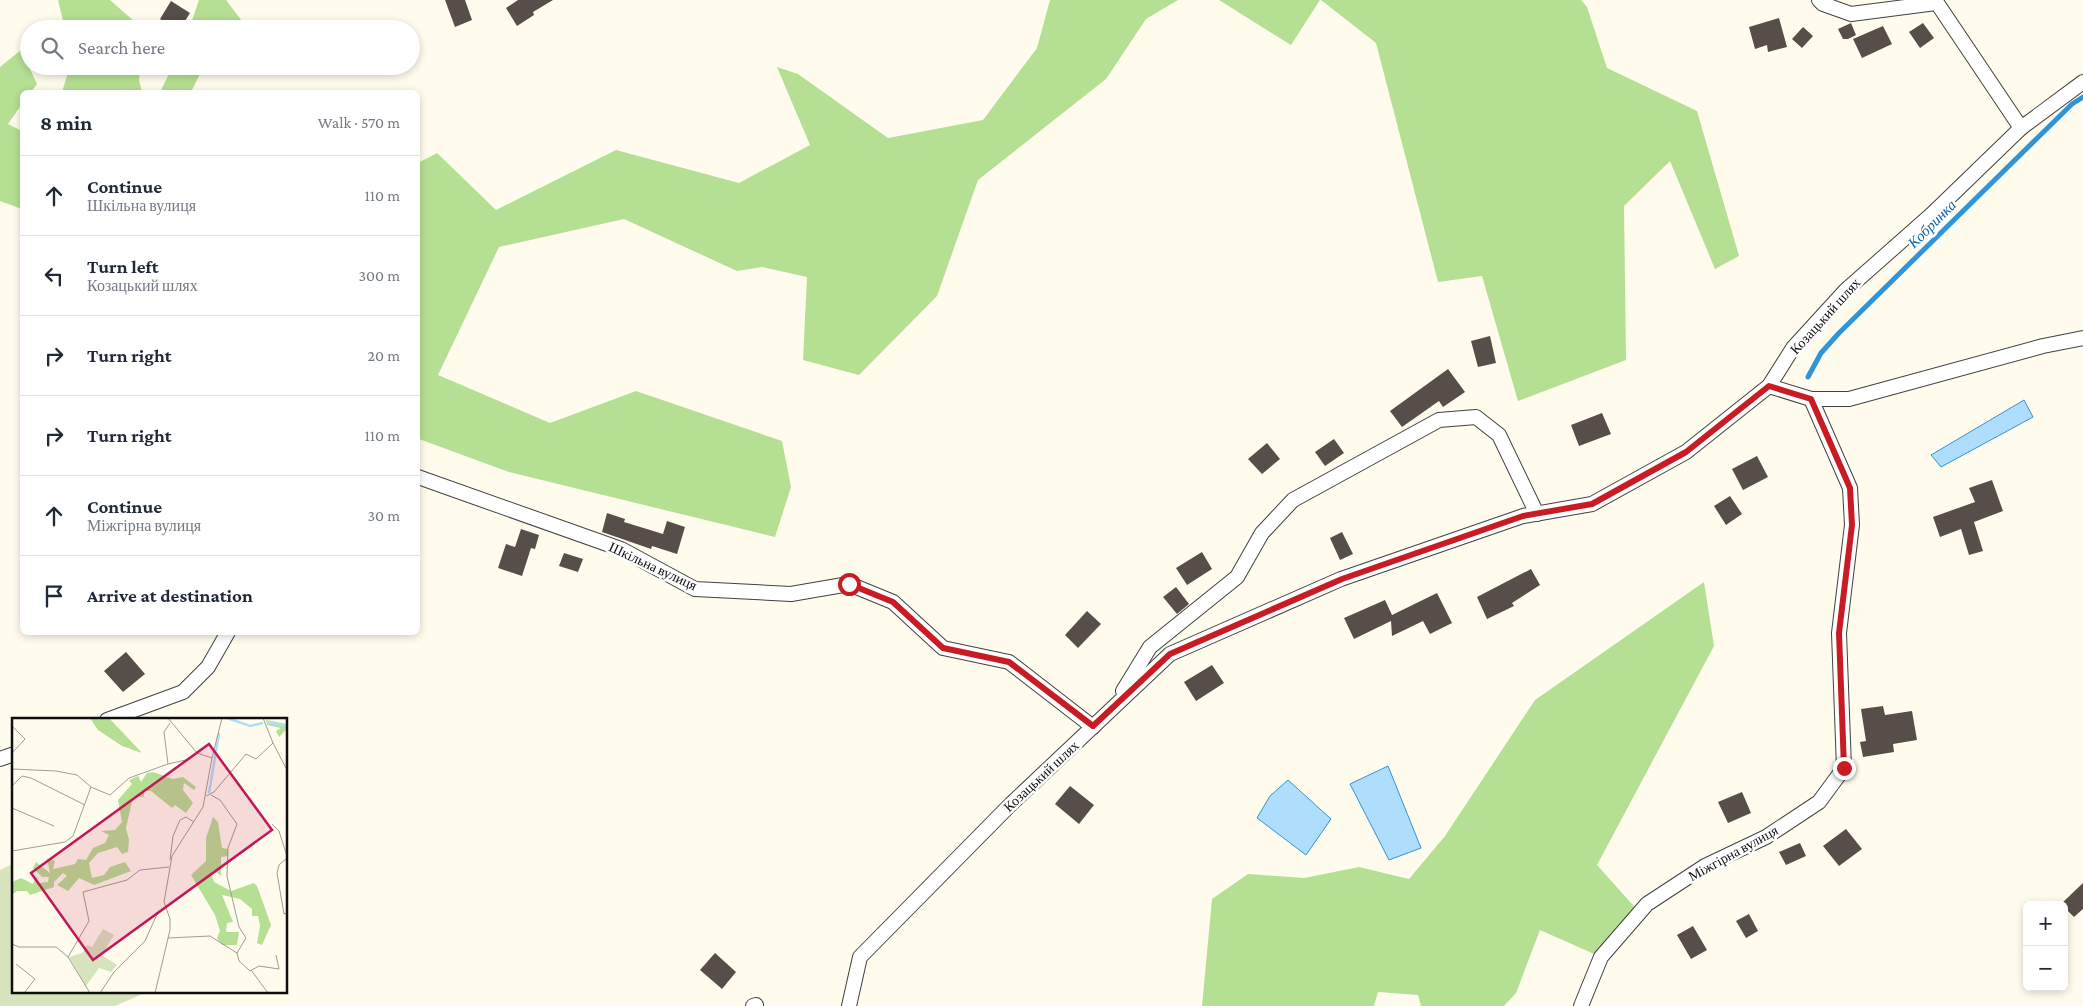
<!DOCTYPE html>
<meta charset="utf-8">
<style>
body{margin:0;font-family:"Crimson Pro",serif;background:#f6f6f7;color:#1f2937}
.controls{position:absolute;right:15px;bottom:15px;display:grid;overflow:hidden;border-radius:8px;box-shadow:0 2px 8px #0003}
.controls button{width:45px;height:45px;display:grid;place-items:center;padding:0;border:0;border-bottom:1px solid #e0e1e3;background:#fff;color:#1f2937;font:25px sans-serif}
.stop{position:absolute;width:15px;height:15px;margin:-11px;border:4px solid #c91b23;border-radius:50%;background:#fff}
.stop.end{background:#c91b23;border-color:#fff;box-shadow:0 1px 5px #0008}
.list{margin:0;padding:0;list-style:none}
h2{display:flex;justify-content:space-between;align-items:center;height:65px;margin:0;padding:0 20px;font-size:21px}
h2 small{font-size:16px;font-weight:400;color:#747a83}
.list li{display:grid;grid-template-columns:32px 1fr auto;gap:15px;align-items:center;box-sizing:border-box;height:80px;padding:0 20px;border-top:1px solid #e0e1e3}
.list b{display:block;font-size:19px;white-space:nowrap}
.list p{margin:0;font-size:16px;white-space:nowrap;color:#747a83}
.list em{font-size:16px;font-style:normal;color:#747a83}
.icon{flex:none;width:28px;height:28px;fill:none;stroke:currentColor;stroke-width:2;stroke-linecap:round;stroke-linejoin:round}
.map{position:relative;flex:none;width:2083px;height:1006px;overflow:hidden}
.search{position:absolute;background:#fff;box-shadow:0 2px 8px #0003;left:20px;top:20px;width:400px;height:55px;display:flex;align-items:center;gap:12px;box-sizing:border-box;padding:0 18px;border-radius:28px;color:#747a83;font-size:19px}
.panel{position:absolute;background:#fff;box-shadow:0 2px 8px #0003;left:20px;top:90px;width:400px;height:545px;border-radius:8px}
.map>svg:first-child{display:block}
</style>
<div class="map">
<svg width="2083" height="1006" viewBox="0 0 2083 1006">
<rect width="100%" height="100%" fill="#fffcee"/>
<g fill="#b5df92">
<path d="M58 0H110L143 29H65Z"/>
<path d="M199 0H226L248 29H189Z"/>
<path d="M1050 0H1178L1146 19 1106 79 978 180 937 296 859 375 803 360 807 277 762 267 737 271 624 219 499 247 438 375 550 423 636 391 782 441 791 487 775 537 509 472 419 439 418 435V163L437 153 496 210 616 150 739 183 810 145 777 67 798 74 888 138 983 120 1037 48Z"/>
<path d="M1219 0H1320L1291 45Z"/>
<path d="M1321 0H1581L1587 7 1607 68 1697 111 1739 256 1715 269 1670 161 1624 206 1626 360 1518 401 1482 276 1438 282 1376 43Z"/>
<path d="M21 50 37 84 31 92H22V104L8 124 22 131V209L0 201V67Z"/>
<path d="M70 66H140L139 80 142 92H62Z"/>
<path d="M173 66H204L191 92H160Z"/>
<path d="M1704 582 1714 646 1597 865 1640 913 1601 957 1540 930 1516 993 1504 1006H1421L1418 995 1378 992 1374 1006H1202L1212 899 1248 874 1304 878 1359 867 1409 879 1445 836 1535 700Z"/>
</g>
<path fill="#d7e3bd" d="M14 863V992H147L115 1006H0V870Z"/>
<g fill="#aedefb" stroke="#3094d8">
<path d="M2024 400 2033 417 1941 467 1931 455Z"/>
<path d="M1388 766 1421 848 1389 860 1350 784Z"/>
<path d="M1288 780 1331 819 1306 855 1257 818 1270 796Z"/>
</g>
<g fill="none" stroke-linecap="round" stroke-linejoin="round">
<path stroke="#3094d8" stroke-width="5" d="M1808 377 1821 353 1839 333 2072 104 2083 97"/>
</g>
<g fill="#574e49">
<path d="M445 0H465L472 20 455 27Z"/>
<path d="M518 0H553L533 12 534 15 517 26 506 8Z"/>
<path d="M171 1 190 13 180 29H177L160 19Z"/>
<path d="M1779 18 1787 47 1768 52 1767 45 1755 49 1749 27Z"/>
<path d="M1851 23 1856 35 1848 39H1843L1838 29Z"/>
<path d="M1923 23 1934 38 1920 48 1909 32Z"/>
<path d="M1883 26 1892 44 1862 58 1853 39Z"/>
<path d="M1803 27 1813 36 1802 48 1792 39Z"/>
<path d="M1490 336 1496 363 1478 367 1471 341Z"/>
<path d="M1448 369 1465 392 1443 407 1439 401 1402 427 1390 411Z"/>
<path d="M1602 413 1611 434 1579 446 1571 425Z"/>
<path d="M1334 439 1344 453 1325 466 1315 452Z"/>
<path d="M1267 443 1280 459 1262 474 1248 459Z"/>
<path d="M1757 456 1768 477 1743 490 1732 469Z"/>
<path d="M1992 480 2003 511 1974 522 1983 551 1969 555 1961 529 1940 537 1933 517 1975 502 1969 488Z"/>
<path d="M1730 496 1742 514 1726 525 1714 506Z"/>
<path d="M607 513 625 519 624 522 663 534 667 521 685 527 677 554 652 546 651 549 602 532Z"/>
<path d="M521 529 539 535 535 549 531 548 522 576 498 568 506 544 515 547Z"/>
<path d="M1342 532 1353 554 1340 560 1330 538Z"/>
<path d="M1202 552 1212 569 1187 585 1176 568Z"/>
<path d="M564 553 583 559 578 572 559 566Z"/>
<path d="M1531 569 1540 585 1512 603 1514 606 1487 619 1477 597Z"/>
<path d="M1176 587 1189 604 1177 614 1163 597Z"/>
<path d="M1437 593 1452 623 1430 634 1423 621 1392 636 1391 621 1354 639 1344 618 1385 600 1392 615Z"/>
<path d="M1087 611 1101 624 1078 648 1065 635Z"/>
<path d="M126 652 145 674 123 692 104 671Z"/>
<path d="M1212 665 1224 683 1196 701 1184 682Z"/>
<path d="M1883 706 1885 715 1912 711 1917 740 1893 744 1894 752 1863 757 1860 742 1866 741 1861 709Z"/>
<path d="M1070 786 1094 805 1079 824 1055 804Z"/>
<path d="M1742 792 1751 813 1728 823 1718 802Z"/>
<path d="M1846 829 1862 849 1839 866 1823 846Z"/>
<path d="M1800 843 1806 856 1786 865 1779 852Z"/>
<path d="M2083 883V909L2074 917 2064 907V905L2061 904Z"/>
<path d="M1749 914 1758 931 1746 938 1736 921Z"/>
<path d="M1693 926 1707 950 1691 959 1677 935Z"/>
<path d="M715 953 736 972 722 989 700 970Z"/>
</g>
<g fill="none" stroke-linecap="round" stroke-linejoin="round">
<defs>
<g id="street">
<path d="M1819 0 1823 4 1851 14 1936 3"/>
<path d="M2021 128 2083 82"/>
<path d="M1769 386 1811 399H1849L2043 346 2083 338"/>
<path d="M418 477 621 549 695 589 791 594 849 584 893 602 943 648 1009 662 1093 727"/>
<path d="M1123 691 1150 647 1237 577 1262 533 1293 500 1439 420 1476 417 1499 435 1537 514"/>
<path d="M107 720 183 692 208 667 228 632"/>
<path d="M0 759 14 754"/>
<path d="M753 1006 756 1005"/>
<path d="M849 1006 860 957 1011 804 1170 654 1341 579 1523 516 1592 504 1686 452 1769 386 1793 348 1846 290 1931 215 2021 128 1935 0"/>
<path d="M1581 1006 1601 957 1647 904 1705 866 1766 837 1819 802 1844 768 1839 633 1852 525 1850 488 1811 399"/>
</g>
</defs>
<use href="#street" stroke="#414141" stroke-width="16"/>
<use href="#street" stroke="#fff" stroke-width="14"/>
</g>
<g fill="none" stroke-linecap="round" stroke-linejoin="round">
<path stroke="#c91b23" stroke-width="6" d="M849 584 893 602 943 648 1009 662 1093 726 1170 654 1342 579 1523 516 1592 504 1686 452 1769 386 1811 399 1850 488 1852 525 1839 633 1844 768"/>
</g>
<g text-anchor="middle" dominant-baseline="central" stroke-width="5" stroke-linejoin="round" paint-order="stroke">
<g font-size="14" fill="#0e0e0e" stroke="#fff">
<text transform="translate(1825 316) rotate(-48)">Козацький шлях</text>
<text transform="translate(653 566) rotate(25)">Шкільна вулиця</text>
<text transform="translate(1041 776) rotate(-43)">Козацький шлях</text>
<text transform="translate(1733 853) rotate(-29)">Міжгірна вулиця</text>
</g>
<g font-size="15" font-style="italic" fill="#0d65a9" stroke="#fff">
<text transform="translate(1932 224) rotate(-45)">Кобринка</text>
</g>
</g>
<g transform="translate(12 718)">
<rect width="275" height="275" fill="#fffcee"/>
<path d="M78 0H97L130 35 110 28 86 12ZM254 2 275 6V11L267 19 264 13 269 10 255 7ZM141 54 161 61 171 59 184 69 182 72 172 65 171 72 181 85 174 95 163 87 160 90 139 73H132V79H121L114 110 117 122 116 134 110 136 105 129 86 135 77 145 80 160 92 157 98 149 113 144 119 153 82 167 67 160 56 173 45 167 55 158 51 155 42 164V169L18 177 15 173H5L0 177V164L9 160 21 166 24 158 27 165 36 164 37 159H30L21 150 24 144 38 155 35 140 43 143 41 151 63 146 66 141 74 142 81 130 93 125 97 117 89 113 103 112 110 104 106 82 120 66 117 62 126 58 129 64 135 55ZM201 99 206 104 210 130 216 131V138L209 139V158L202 152 199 155 202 164 219 173 242 165 245 168 259 207 250 227 245 225 248 208 246 198H240V191L228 181 210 177 221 204 215 205 214 214H227L225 227H210L205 220 208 213 203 197 179 157 194 143V120Z" fill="#b5df92"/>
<path d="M91 211 102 217 90 237 105 247 99 254 87 250 74 268 57 239 70 235 75 227 80 229Z" fill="#d7e3bd"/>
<path fill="none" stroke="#aedefb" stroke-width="2.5" d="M215 0 238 8 251 5M255 4 275 8M197 75 207 15"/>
<path fill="none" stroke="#9f9d94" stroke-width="1" d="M0 8 13 21 0 35M261 25 275 52M200 40 210 0M156 46 178 41 185 35M0 51 44 53 65 57 79 69M0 68 10 58 19 60 73 87M199 77 208 82 225 106 216 130 215 158 227 209 234 220 225 235 227 243 238 253 247 248 267 251 264 237M194 78 202 74 234 36 244 41 261 25 251 0M0 90 42 108M260 106 267 113 275 138M0 133 53 124 61 118 79 69 98 77 117 60 156 46 152 14 158 5M275 140 267 147 265 155 272 196 275 195M158 142 161 118 168 102 174 99 182 104M156 220 198 218 225 235M0 226 7 229H44L56 239M4 246 23 261 12 275M239 252 256 275M78 275 56 239 77 203 71 174 115 162 128 152 157 149M88 275 102 254 133 223 146 194M143 275 158 212V201L152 184 160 138 191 89 200 40 185 35 156 0"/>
<path fill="#c2185b" fill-opacity="0.15" stroke="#c2185b" stroke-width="2.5" d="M197 26 260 112 81 242 19 155Z"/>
<rect width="275" height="275" fill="none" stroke="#0e0e0e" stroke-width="2.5"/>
</g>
</svg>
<div class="controls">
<button>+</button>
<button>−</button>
</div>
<div class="stop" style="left:849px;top:584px"></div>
<div class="stop end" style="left:1844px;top:768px"></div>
<div class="search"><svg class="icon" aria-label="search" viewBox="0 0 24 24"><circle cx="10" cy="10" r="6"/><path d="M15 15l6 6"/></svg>Search here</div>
<section class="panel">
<h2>8 min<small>Walk · 570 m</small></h2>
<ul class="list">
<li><svg class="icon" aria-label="ahead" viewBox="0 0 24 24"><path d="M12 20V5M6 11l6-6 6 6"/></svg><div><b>Continue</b><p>Шкільна вулиця</p></div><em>110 m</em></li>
<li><svg class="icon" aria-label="left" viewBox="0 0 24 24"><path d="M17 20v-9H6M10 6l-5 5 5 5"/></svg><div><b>Turn left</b><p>Козацький шлях</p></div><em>300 m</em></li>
<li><svg class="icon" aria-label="right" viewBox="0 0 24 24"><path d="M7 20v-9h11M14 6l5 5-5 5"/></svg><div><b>Turn right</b></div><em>20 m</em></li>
<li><svg class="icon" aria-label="right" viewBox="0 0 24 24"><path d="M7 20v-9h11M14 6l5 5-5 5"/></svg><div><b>Turn right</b></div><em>110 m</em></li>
<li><svg class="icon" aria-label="ahead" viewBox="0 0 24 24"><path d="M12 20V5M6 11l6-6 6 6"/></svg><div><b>Continue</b><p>Міжгірна вулиця</p></div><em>30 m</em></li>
<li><svg class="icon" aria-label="arrive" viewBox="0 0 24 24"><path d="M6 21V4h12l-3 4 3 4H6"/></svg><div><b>Arrive at destination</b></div></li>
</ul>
</section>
</div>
